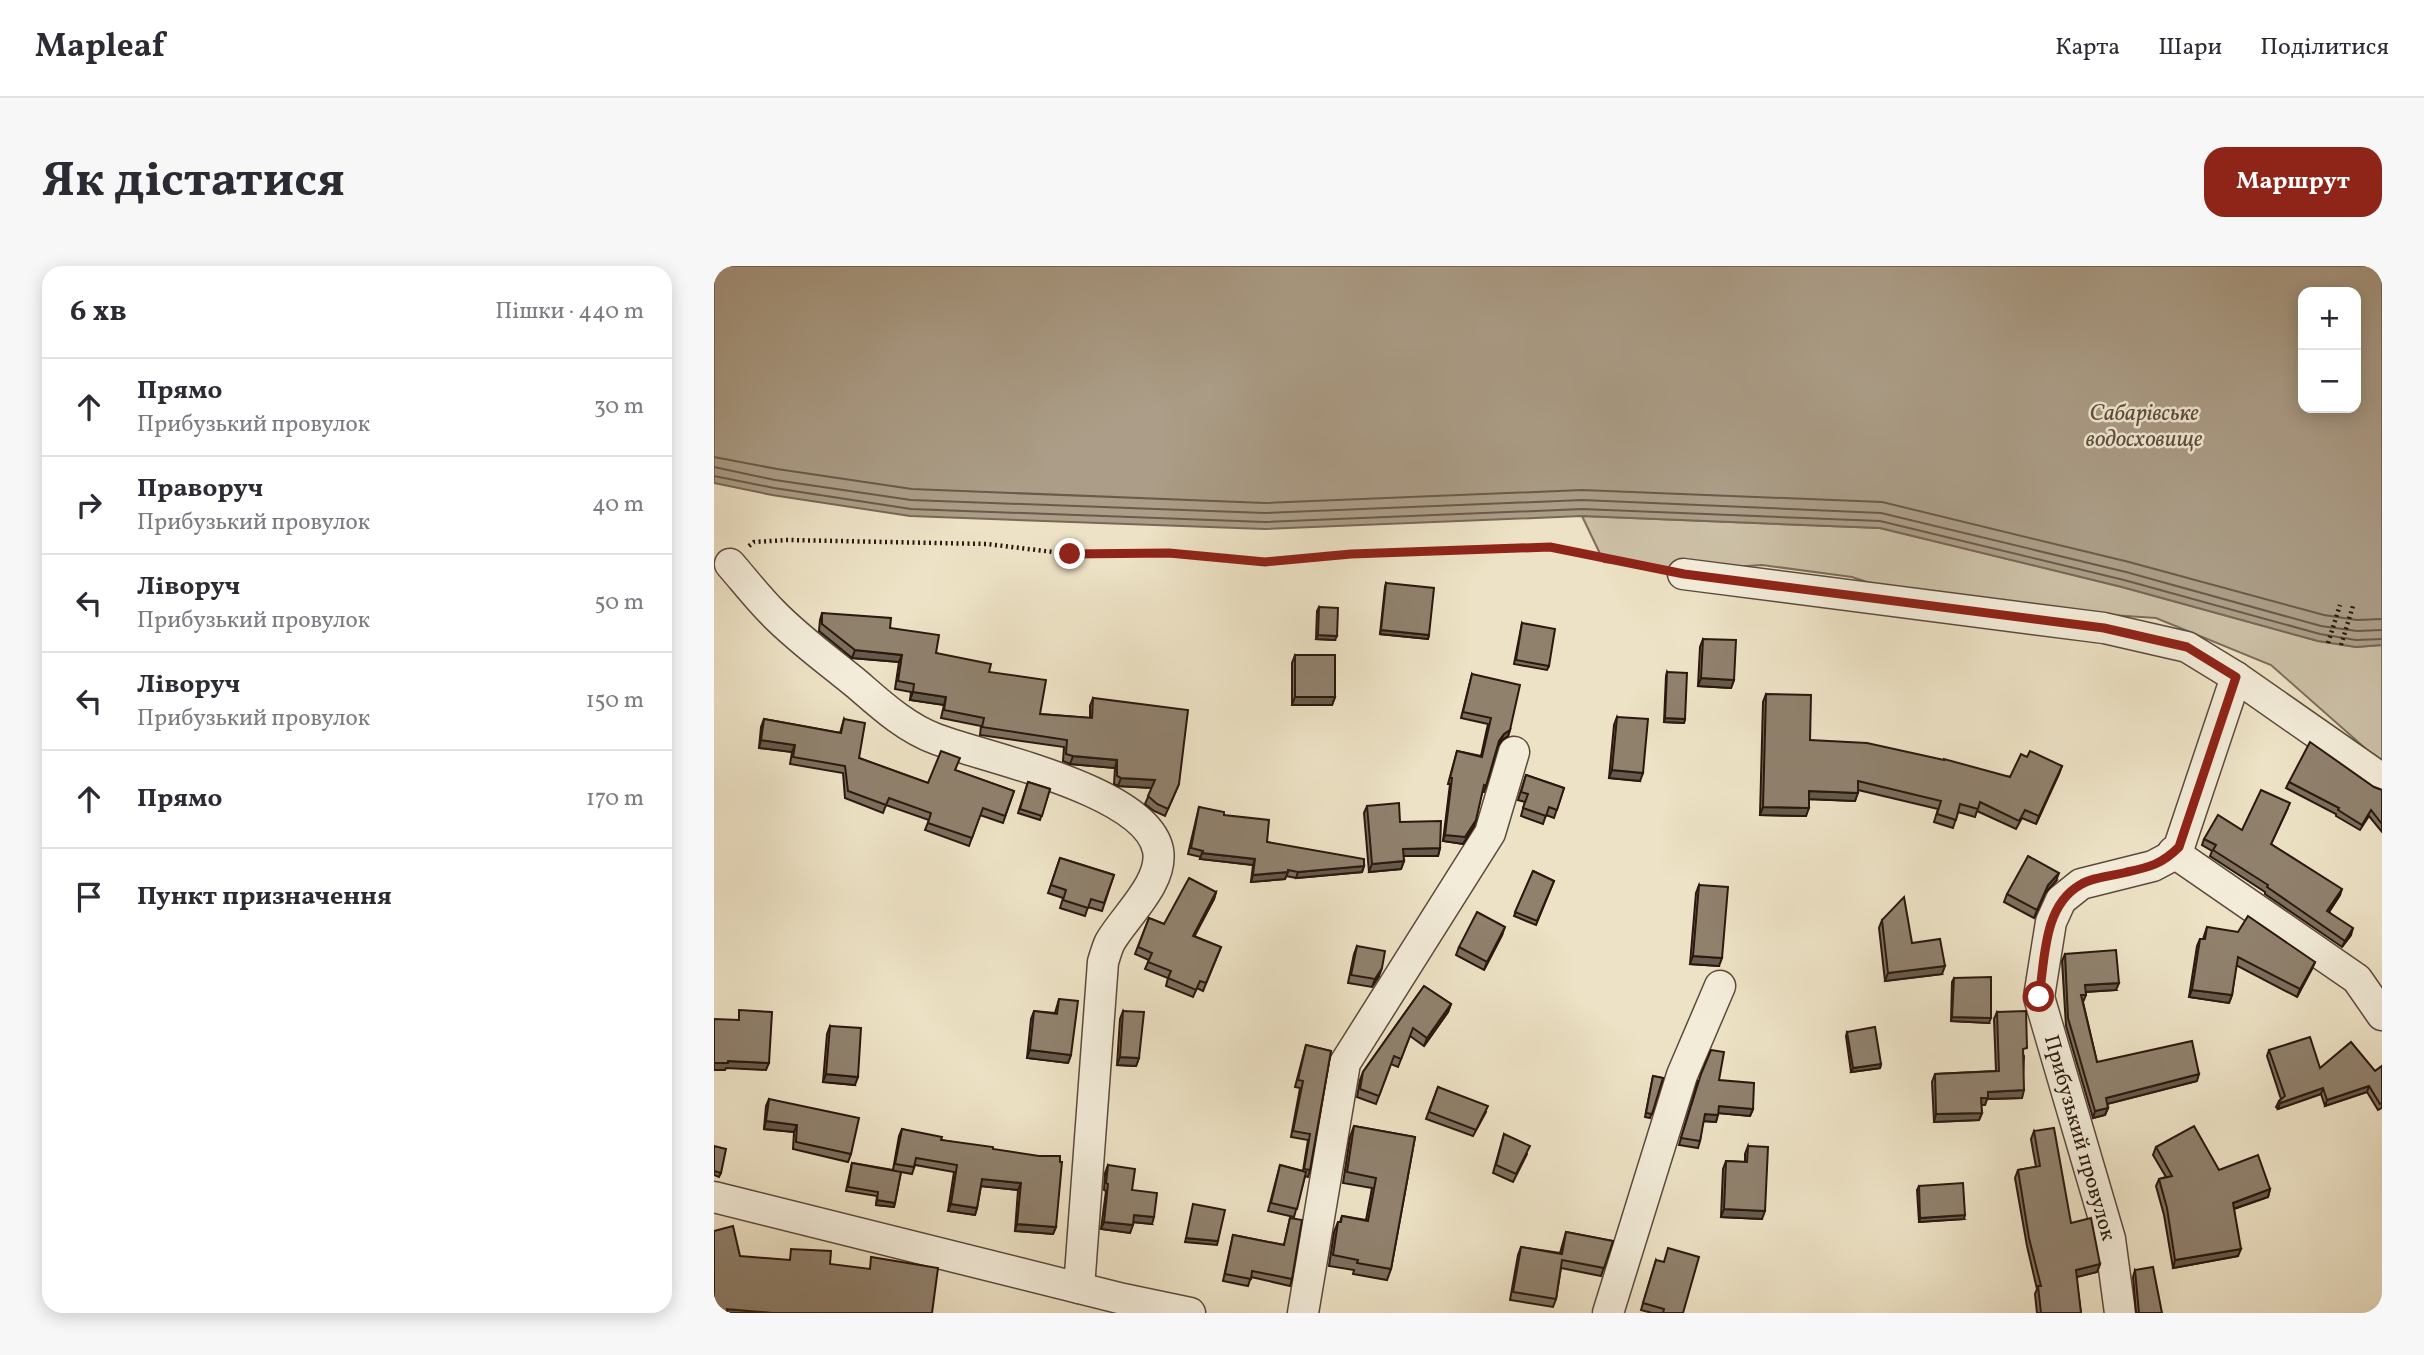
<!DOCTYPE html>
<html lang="uk">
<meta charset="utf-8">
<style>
body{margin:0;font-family:Vollkorn,serif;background:#f7f7f7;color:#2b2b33}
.controls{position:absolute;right:21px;top:21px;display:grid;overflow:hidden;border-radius:14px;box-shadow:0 4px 18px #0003}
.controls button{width:63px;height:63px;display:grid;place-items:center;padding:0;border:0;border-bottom:2px solid #e1e1e2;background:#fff;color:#2b2b33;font:35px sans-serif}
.stop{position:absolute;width:21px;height:21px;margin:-16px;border:5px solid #8f2418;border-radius:50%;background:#fff}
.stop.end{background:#8f2418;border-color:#fff;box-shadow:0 2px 7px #0008}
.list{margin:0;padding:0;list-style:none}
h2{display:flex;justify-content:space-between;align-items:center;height:91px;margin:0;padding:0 28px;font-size:30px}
h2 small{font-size:23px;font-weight:400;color:#7c7c81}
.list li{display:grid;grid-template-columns:46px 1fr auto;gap:21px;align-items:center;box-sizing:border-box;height:98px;padding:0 28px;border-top:2px solid #e1e1e2}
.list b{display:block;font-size:26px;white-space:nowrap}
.list p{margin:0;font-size:23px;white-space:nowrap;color:#7c7c81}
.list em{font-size:23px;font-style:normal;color:#7c7c81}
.icon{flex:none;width:38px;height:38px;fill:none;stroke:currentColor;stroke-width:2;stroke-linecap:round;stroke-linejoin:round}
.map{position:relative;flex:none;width:1668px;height:1047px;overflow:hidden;border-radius:21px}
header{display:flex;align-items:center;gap:42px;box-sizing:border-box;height:98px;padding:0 35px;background:#fff;border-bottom:2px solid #e1e1e2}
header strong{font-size:33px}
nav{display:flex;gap:38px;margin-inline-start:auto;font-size:24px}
.intro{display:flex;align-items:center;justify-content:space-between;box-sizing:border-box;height:168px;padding:0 42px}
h1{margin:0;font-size:49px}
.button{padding:18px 32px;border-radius:21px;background:#8f2418;color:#fff;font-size:24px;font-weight:700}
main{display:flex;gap:42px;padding:0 42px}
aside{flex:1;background:#fff;border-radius:21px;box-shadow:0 4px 18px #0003}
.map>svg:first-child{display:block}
</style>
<header>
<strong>Mapleaf</strong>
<nav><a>Карта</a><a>Шари</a><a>Поділитися</a></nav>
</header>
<div class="intro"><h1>Як дістатися</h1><a class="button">Маршрут</a></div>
<main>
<aside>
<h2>6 хв<small>Пішки · 440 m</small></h2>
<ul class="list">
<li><svg class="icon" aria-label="ahead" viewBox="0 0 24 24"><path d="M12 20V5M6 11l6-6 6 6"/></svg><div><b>Прямо</b><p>Прибузький провулок</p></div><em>30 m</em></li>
<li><svg class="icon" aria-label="right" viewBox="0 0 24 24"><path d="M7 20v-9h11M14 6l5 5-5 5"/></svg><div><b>Праворуч</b><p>Прибузький провулок</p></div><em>40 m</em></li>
<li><svg class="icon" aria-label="left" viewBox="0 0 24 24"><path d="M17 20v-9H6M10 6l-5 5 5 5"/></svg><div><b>Ліворуч</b><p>Прибузький провулок</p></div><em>50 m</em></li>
<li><svg class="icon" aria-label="left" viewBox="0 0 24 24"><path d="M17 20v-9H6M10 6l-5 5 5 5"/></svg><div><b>Ліворуч</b><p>Прибузький провулок</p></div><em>150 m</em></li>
<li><svg class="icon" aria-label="ahead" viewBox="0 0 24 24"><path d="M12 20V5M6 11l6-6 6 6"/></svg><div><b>Прямо</b></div><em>170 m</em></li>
<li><svg class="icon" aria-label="arrive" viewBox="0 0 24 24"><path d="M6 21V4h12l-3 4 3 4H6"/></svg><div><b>Пункт призначення</b></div></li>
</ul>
</aside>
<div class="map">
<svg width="1668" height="1047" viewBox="0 0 1668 1047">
<rect width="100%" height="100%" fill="#ede2c5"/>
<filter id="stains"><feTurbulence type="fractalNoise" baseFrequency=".00286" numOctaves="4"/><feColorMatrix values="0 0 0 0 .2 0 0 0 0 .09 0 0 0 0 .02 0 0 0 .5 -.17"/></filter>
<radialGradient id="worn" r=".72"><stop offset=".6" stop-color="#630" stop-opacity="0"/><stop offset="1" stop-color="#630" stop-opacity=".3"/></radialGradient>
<path fill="#ccc0a6" stroke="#7c6c5a" stroke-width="2" d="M868 250 1166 262 1408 321 1604 375 1642 381 1668 379V497L1557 399 1442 352 1292 342 1180 325 1138 311 1048 299 972 304 890 296Z"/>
<path fill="#ab9d87" stroke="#786857" stroke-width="2" fill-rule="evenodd" d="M0 0H1668V379L1642 381 1604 375 1408 321 1166 262 868 250 551 263 196 250 58 229 0 217ZM1589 26H1642V142H1589Z"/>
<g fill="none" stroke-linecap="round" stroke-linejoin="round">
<g stroke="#6b5a4a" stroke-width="2">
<path d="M0 191 63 203 198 223 551 237 868 224 1168 236 1415 296 1610 349 1643 354 1668 353"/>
<path d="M0 201 61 214 197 234 551 247 868 234 1167 247 1412 306 1607 360 1643 365 1668 364"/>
<path d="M0 210 60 222 197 243 551 256 868 243 1166 255 1410 314 1606 368 1642 374 1668 373"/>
</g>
<defs>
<g id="minor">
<path d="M16 298C30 314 43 331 58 346 84 373 115 395 144 419 167 439 192 462 222 473 272 492 432 524 444 584 450 616 411 650 396 676 393 682 391 690 389 696L365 1022"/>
<path d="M969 308 1390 362 1473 381 1522 411 1668 513"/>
<path d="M1459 586 1643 713 1668 749"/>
<path d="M0 931 409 1033 476 1047"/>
<path d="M589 1047 631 797 776 567 800 486"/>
<path d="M894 1047 968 809 1006 720"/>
<path d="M1406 1047 1396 973 1325 731 1337 656 1347 634 1367 618 1439 600 1454 592 1465 581 1522 411"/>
</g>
</defs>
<use href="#minor" stroke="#5c4a3c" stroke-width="33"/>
<g stroke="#2b180e" stroke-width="4.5" stroke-dasharray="2 3.5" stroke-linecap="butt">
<path d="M35 280 40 276 74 274 273 278 356 288 455 287 551 296 637 288 836 280 945 303"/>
<path d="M1614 377 1626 339"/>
<path d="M1627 379 1639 340"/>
</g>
<use href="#minor" stroke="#f3ecd9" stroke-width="30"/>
</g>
<g fill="#7c6f5e" stroke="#2b180e" stroke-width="2">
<path d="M672 317 715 369 714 373 666 368 671 321Z"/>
<path d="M605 341 621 374 602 373 603 345Z"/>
<path d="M108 347 176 362 222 387 275 406 326 448 376 452V440L379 432 465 518 451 550 440 545 431 538 438 522 404 520 400 518 401 502 356 498 349 495 350 481 266 469 267 460 227 452 230 439 196 434 197 426 181 423 185 396 138 392 105 365 106 354Z"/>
<path d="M808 357 835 400 833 404 800 398Z"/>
<path d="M989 373 1020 414 1017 422 984 420 986 381Z"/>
<path d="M581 389 621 431 618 439H578V397Z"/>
<path d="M953 406 971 453 970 457 950 456 952 410Z"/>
<path d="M758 408 796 464 794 470 788 474 784 480 772 520 770 526H768L760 560 749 578 729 575 736 518H734L743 485 767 490 774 458 747 452Z"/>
<path d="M1052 428 1096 474 1296 511 1313 491 1348 500 1322 558 1308 552 1302 563 1263 545 1261 551 1244 546 1239 562 1220 556 1224 543 1144 524 1141 535 1095 533 1092 550 1046 549 1049 436Z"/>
<path d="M903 451 926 515 895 512 900 459Z"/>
<path d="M50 453 126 467 130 453 145 492 214 517 241 504 300 525 289 557 266 549 255 580 211 564 215 554 172 539 169 547 131 532 129 507 76 498 78 486 45 482 47 461Z"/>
<path d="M812 509 850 522 840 552 832 549 829 558 807 550 811 536 804 534Z"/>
<path d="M314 516 336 523 326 554 304 547Z"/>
<path d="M1575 516 1660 521 1668 524V566L1655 550 1646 564 1622 550V548L1572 522Z"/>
<path d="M653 540 686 556 726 582 724 590H689L690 595 687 603 655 606 650 547Z"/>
<path d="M485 541 510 549 553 576 650 600 648 606 582 612 572 610 571 613 537 616 539 599 486 593 487 591 474 588Z"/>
<path d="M1573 544 1557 578 1626 629 1615 646 1637 669 1628 681 1551 628V626L1496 590 1498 585 1488 579 1490 573 1528 564Z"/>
<path d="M346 592 400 609 388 645 374 641 371 650 346 642 349 632 334 627Z"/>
<path d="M819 605 840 615 822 659 800 650Z"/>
<path d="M1342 615 1331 627 1320 652 1290 636 1293 628Z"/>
<path d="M985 619 1005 700 976 698 982 627Z"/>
<path d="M502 626 500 633 480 670 507 681 489 725 483 722 479 731 452 720 454 712 431 703 435 694 421 688 435 652 450 658Z"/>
<path d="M1168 654 1198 677 1228 708 1171 715 1165 662Z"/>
<path d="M1493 661 1601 696 1583 731 1522 699 1518 729 1515 737 1475 731 1483 680 1486 673H1489Z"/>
<path d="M788 669 770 704 742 689 745 681Z"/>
<path d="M643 680 665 710 658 721 634 717 640 688Z"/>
<path d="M1351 688 1402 724 1372 726V729L1369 736 1383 796 1483 815 1393 838 1394 842 1391 849 1379 852 1352 760 1348 695Z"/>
<path d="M1240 712 1275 757 1237 755 1238 716Z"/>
<path d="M710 720 737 738 734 746 710 780 696 770 684 801 677 798 662 838 643 831 646 814 649 806Z"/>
<path d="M345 733 357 789 354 797 313 792 317 753 320 745 341 747Z"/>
<path d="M409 745 425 792 422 800 403 799 406 753Z"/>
<path d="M1283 746 1310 790 1308 832 1273 833 1271 839H1267L1268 847 1265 854 1220 856 1218 816 1221 808 1282 805 1280 753Z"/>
<path d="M116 760 141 819 109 816 113 768Z"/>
<path d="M1133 766 1167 798 1166 802 1137 806 1132 770Z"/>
<path d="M592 779 617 785 596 904 594 911 591 910 580 951 554 945 566 899 589 905 594 874 577 871 586 822 581 821Z"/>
<path d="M1555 784 1606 802 1661 805 1668 800V842L1664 844 1653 826 1611 840 1607 828 1564 843 1562 841 1565 835 1567 833 1553 790Z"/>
<path d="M939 810 949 812 936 852 931 851Z"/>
<path d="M1005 814 1039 843 1036 850 1004 847 1002 856 989 855 986 875 984 882 965 879 984 815Z"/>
<path d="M724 821 772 846 759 870 712 853Z"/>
<path d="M55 833 137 888 134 896 79 883 80 866 50 863 52 840Z"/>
<path d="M640 860 701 871 677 1003 673 1014 639 1008 640 1004 615 1000 620 966 624 956H626L628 950 652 954 658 922 629 917 636 871Z"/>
<path d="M188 863 227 874 279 883 342 961 339 968 301 965 304 924 267 920 263 942 261 949 234 945 240 906 201 899 198 908 187 906 180 941 162 939 163 930 132 925 138 897 179 904 185 870Z"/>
<path d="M1320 865 1357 957 1386 998 1383 1006 1362 1011 1367 1047H1323L1321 1028 1323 1023 1313 980 1301 912 1304 904 1322 901 1317 873Z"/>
<path d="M790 868 813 888 799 916 779 907Z"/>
<path d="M0 880 7 907 5 911 0 909Z"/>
<path d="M1034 880 1048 953 1007 951 1009 903 1012 895 1031 896V888Z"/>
<path d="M1442 881 1556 923 1554 931 1520 943 1524 990 1459 1002 1450 949 1442 920 1445 913 1452 911 1439 889Z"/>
<path d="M394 899 438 958 419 956 416 967 387 963 392 925 390 924 391 907Z"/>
<path d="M1205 920 1250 953 1205 956 1203 924Z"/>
<path d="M576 952 578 1013 576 1020 537 1011 534 1020 509 1015 519 969 570 979Z"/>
<path d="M852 966 899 975 887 1010 847 1002 842 1033 839 1041 796 1034 804 989 807 981 846 987Z"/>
<path d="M942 994 969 1047H938L927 1044Z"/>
<path d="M1421 1004 1448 1047H1422L1419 1011Z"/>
</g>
<g fill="#655a4c" stroke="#2b180e" stroke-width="2">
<path d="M667 364 715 369 714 373 666 368Z"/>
<path d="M604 369 623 370 621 374 602 373Z"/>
<path d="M141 384 188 389 185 396 138 392Z"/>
<path d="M987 412 1020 414 1017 422 984 420Z"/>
<path d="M199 426 232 431 230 439 196 434Z"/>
<path d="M581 431H621L618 439H578Z"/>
<path d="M951 452 971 453 970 457 950 456Z"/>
<path d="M796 464 794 470 788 474 783 481 790 468Z"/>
<path d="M47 474 81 479 78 486 45 482Z"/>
<path d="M359 490 403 494 401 502 356 498Z"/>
<path d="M1348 500 1345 508 1322 558 1325 550Z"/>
<path d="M898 504 929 507 926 515 895 512Z"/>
<path d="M407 512 441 514 438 522 404 520Z"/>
<path d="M1095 525 1144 527 1141 535 1092 533Z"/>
<path d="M1049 541 1095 542 1092 550 1046 549Z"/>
<path d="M762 554 760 560 749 578 729 575 731 569Z"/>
<path d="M726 582 724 590H686L689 583Z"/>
<path d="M488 587 541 593 539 599 486 593Z"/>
<path d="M690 595 687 603 655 606 658 598Z"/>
<path d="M650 600 648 606 582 612 584 606Z"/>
<path d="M574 606 571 613 537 616 539 609Z"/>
<path d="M1345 607 1342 615 1331 627 1320 652 1334 619Z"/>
<path d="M1628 623 1626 629 1611 652 1613 645Z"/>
<path d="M502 626 500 633 477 677 479 670Z"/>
<path d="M791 661 788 669 770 704 773 696Z"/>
<path d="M1639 662 1637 669 1628 681 1631 675Z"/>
<path d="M979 690 1008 692 1005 700 976 698Z"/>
<path d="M1601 696 1598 703 1583 731 1586 723Z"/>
<path d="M1231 700 1228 708 1171 715 1174 707Z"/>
<path d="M668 702 665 710 658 721 661 713Z"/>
<path d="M1405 717 1402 724 1369 726 1371 719Z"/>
<path d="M1478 724 1518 729 1515 737 1475 731Z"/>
<path d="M737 738 734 746 710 780 713 772Z"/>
<path d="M1238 751 1277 752 1275 757 1237 755Z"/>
<path d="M316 784 357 789 354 797 313 792Z"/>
<path d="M406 791 425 792 422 800 403 799Z"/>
<path d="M14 795 55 797 52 804 12 802 11 804H0V797Z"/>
<path d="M1167 798 1166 802 1137 806 1139 802Z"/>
<path d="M112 808 144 811 141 819 109 816Z"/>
<path d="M1485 808 1483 815 1389 839 1392 832Z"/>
<path d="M1655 820 1653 826 1611 840 1613 834Z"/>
<path d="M1609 822 1607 828 1564 843 1566 837Z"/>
<path d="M1310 824 1308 832 1273 833 1271 839H1264L1267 832 1274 826Z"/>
<path d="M1005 840 1039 843 1036 850 1002 847Z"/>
<path d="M1394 842 1391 849 1379 852 1381 845Z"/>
<path d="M1268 847 1265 854 1220 856 1222 848Z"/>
<path d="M991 848 1004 849 1002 856 988 855Z"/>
<path d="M52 855 83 859 80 866 50 863Z"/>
<path d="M268 913 307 917 304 924 265 920Z"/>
<path d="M1556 923 1554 931 1516 944 1519 937Z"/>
<path d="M163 934 181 937 180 941 162 939Z"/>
<path d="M237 938 263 942 261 949 234 945Z"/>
<path d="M1010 943 1051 945 1048 953 1007 951Z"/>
<path d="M420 949 440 951 438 958 418 956Z"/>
<path d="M1251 949 1250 953 1205 956 1206 952Z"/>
<path d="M390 956 419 959 416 967 387 963Z"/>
<path d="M303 958 342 961 339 968 301 965Z"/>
<path d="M472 972 504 975 503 979 471 976Z"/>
<path d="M1527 983 1524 990 1459 1002 1461 994Z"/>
<path d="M1386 998 1383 1006 1359 1012 1362 1004Z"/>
<path d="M13 1043 59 1047H11Z"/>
</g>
<g fill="#90816d" stroke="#2b180e" stroke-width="2">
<path d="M672 317 720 322 715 369 667 364Z"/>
<path d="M605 341 624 342 623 370 604 369Z"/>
<path d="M108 347 177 352 176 362 225 369 222 387 277 398 275 406 332 414 326 448 378 452 379 432 474 444 465 518 454 543 443 538 434 530 441 514 407 512 403 510V494L359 490 352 488 353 474 268 461 270 452 230 444 232 431 199 426 200 418 184 415 188 389 141 384 108 358Z"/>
<path d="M808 357 841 363 835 400 802 394Z"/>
<path d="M989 373 1022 374 1020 414 987 412Z"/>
<rect x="581" y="389" width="40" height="42"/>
<path d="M953 406 973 407 971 453 951 452Z"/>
<path d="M758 408 806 419 796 464 790 468 785 475 772 520 770 519 762 554 751 571 731 569 738 512H736L743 485 768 491 777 452 749 446Z"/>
<path d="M1052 428 1097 429 1096 474 1153 477 1230 494V493L1296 511 1307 488 1313 491 1316 485 1348 500 1325 550 1311 544 1305 555 1266 536 1264 543 1246 538 1242 554 1223 548 1227 535 1144 515V527L1095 525V542L1049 541Z"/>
<path d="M903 451 934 453 929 507 898 504Z"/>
<path d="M50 453 127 467 130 453 151 457 145 492 214 517 227 485 246 492 241 504 300 525 291 550 269 542 258 572 214 557 217 547 175 532 172 539 134 525 131 500 79 491 81 479 47 474Z"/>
<path d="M1596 476 1660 521 1668 524V558L1657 544 1648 559 1624 544 1625 542 1575 516Z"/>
<path d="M812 509 850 522 843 544 835 541 832 550 809 542 814 528 807 526Z"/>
<path d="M314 516 336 523 328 550 306 543Z"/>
<path d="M1547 524 1576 537 1557 578 1628 623 1613 645 1639 662 1631 675 1553 621 1554 619 1499 584 1502 579 1490 573 1504 549 1528 564Z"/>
<path d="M685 537 686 556 727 555 726 582 689 583 690 595 658 598 653 540Z"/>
<path d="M485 541 510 546V549L555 554 553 576 650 593V600L584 606 574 604V606L539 609 541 593 488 587 489 585 477 582Z"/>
<path d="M1314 590 1345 607 1334 619 1323 644 1293 628Z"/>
<path d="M346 592 400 609 390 637 377 633 374 642 349 634 352 624 337 619Z"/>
<path d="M819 605 840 615 823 655 801 646Z"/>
<path d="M475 612 502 626 479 670 507 681 492 717 486 715 482 724 454 712 457 705 434 696 438 687 424 681 435 652 450 658Z"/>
<path d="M985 619 1014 621 1008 692 979 690Z"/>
<path d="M1190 631 1198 677 1226 673 1231 700 1174 707 1168 654Z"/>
<path d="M763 646 791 661 773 696 745 681Z"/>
<path d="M1534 650 1601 696 1586 723 1524 691 1518 729 1478 724 1486 673H1491L1493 661 1524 666Z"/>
<path d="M643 680 671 685 668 702 661 713 637 709Z"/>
<path d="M1402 684 1405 717 1371 719 1372 729H1367L1383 796 1478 775 1485 808 1392 832 1394 842 1381 845 1354 752 1351 688Z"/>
<path d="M1277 711V752L1238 751 1240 712Z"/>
<path d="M710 720 737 738 713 772 699 762 687 793 680 790 665 830 646 823 649 806Z"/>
<path d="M345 733 364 735 357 789 316 784 320 745 343 748Z"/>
<path d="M25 744 58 746 55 797 14 795V797H0V753L25 754Z"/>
<path d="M409 745 430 746 425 792 406 791Z"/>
<path d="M1312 745 1313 782 1309 783 1310 824 1274 826V832H1267L1268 847 1222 848 1221 808 1285 805 1283 746Z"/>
<path d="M116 760 147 762 144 811 112 808Z"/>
<path d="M1161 761 1167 798 1139 802 1133 766Z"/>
<path d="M1596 771 1606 802 1637 776 1661 805 1668 800V837L1666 838 1655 820 1613 834 1609 822 1566 837 1565 835 1571 830 1555 784Z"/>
<path d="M592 779 617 785 596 904 590 903 596 868 579 865 589 815 584 814Z"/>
<path d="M997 784 1010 786 1005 814 1040 817 1039 843 1005 840 1004 849 991 848 986 875 967 872 987 808Z"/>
<path d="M939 810 949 812 938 848 932 847Z"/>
<path d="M724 821 774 840 762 864 715 846Z"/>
<path d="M55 833 145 852 137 888 82 876 83 859 52 855Z"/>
<path d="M640 860 701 871 677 1003 643 997 644 994 619 989 624 956H627L628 950 654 955 662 912 633 906Z"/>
<path d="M1480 860 1505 904 1544 889 1556 923 1519 937 1527 983 1461 994 1453 942 1445 913 1458 910 1442 881Z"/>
<path d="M1340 862 1357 957 1377 952 1386 998 1362 1004 1367 1047H1327L1324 1020H1327L1315 972 1304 904 1326 900 1320 865Z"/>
<path d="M188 863 228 871 227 874 279 881V883L325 890H346V896H348L342 961 303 958 307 917 268 913 263 942 237 938 243 899 202 892 200 901 181 898Z"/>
<path d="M790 868 816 880 802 908 782 899Z"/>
<path d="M0 880 12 883 7 907 0 905Z"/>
<path d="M1034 880 1054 881 1051 945 1010 943 1012 895 1033 896Z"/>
<path d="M138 897 187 906 181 937 163 934 164 926 134 921Z"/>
<path d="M394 899 421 903 418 924 443 927 440 951 420 949 419 959 390 956 394 918 392 917Z"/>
<path d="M566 899 592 906 583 943 557 937Z"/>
<path d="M1249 917 1251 949 1206 952 1205 920Z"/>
<path d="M479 938 511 944 504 975 472 972Z"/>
<path d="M576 952 588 954 578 1013 538 1005 537 1013 511 1008 519 969 570 979Z"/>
<path d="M19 960 26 990 76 994 77 983 117 985 116 998 156 1003 157 991 224 1002 218 1047H59L13 1043 14 1047H0V965Z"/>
<path d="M852 966 899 975 890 1002 848 994 842 1033 799 1026 807 981 848 988Z"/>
<path d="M954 982 985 991 969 1047H949L950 1043 929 1037 942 994 950 996Z"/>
<path d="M1439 1001 1448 1047H1425L1421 1004Z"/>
</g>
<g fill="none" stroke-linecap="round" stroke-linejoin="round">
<path stroke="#8f2418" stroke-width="9" d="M356 288 455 287 551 296 637 288 836 281 970 308 1390 362 1473 381 1522 411 1465 581C1448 598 1436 601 1413 606 1399 610 1378 611 1366 619 1329 640 1331 694 1325 731"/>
</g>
<g text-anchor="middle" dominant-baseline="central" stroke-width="5" stroke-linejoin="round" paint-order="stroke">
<g font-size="21" fill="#2b180e" stroke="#f3ecd9">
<text transform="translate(1365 872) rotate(74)">Прибузький провулок</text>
</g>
<g font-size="23" font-style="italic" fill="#5e4d3e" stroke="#f3ecd9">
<text x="1430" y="148">Сабарівське<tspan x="1430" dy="26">водосховище</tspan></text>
</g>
</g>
<rect width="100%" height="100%" filter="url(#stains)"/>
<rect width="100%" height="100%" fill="url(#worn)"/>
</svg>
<div class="controls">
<button>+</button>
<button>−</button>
</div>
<div class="stop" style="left:1325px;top:731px"></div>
<div class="stop end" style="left:356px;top:288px"></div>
</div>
</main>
